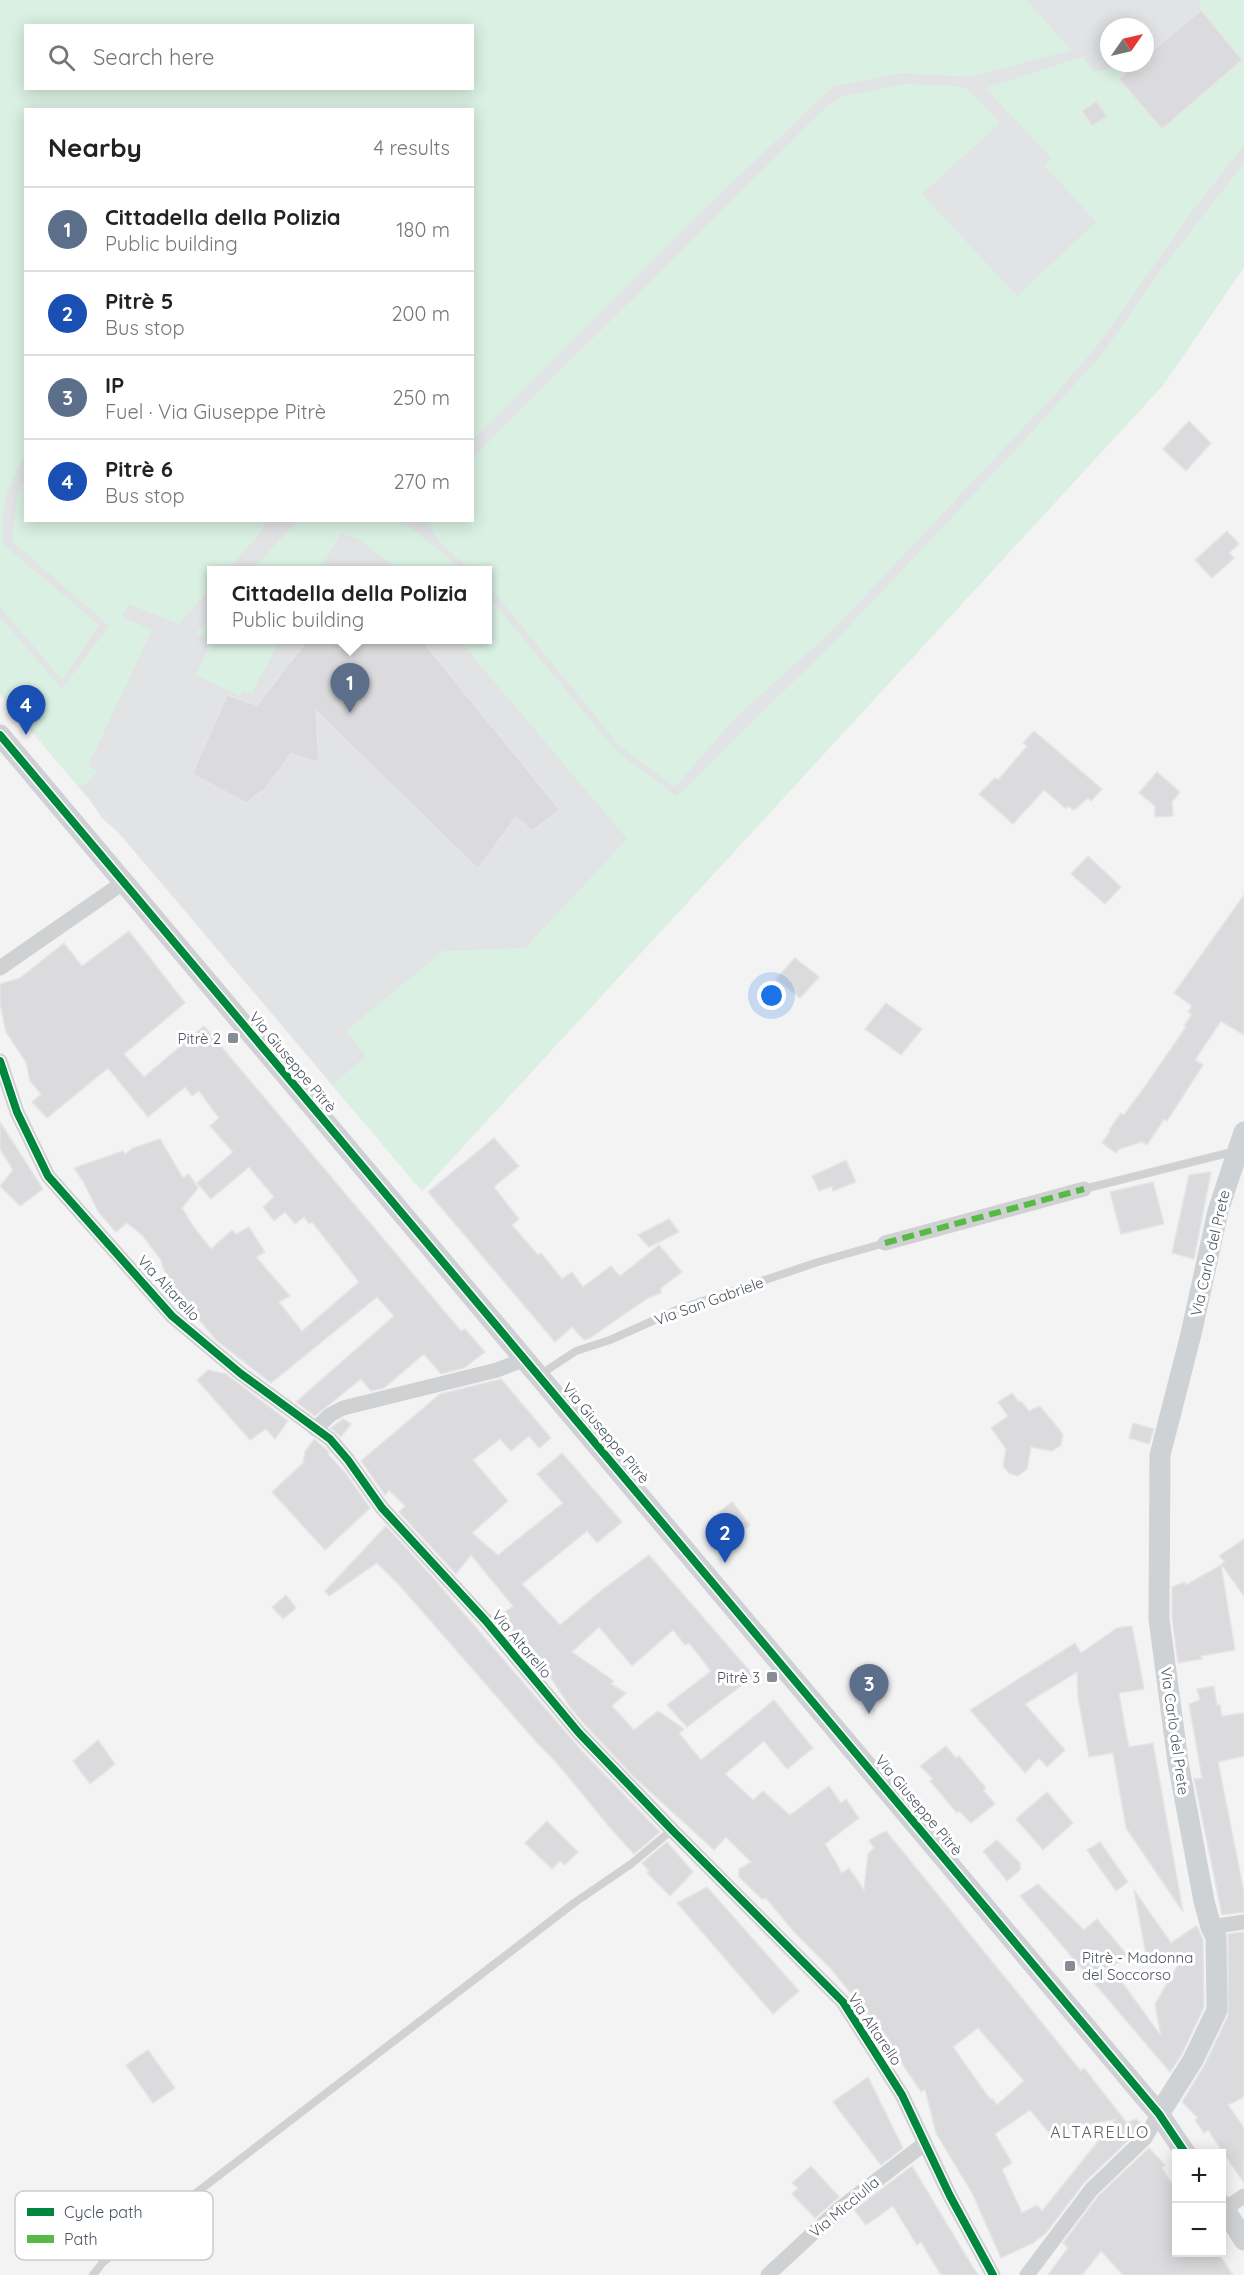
<!DOCTYPE html>
<meta charset="utf-8">
<style>
body{margin:0;font-family:Quicksand,sans-serif;background:#f2f2f2;color:#222}
.controls{position:absolute;right:18px;bottom:18px;display:grid;overflow:hidden;border-radius:0px;box-shadow:0 3px 15px #0003}
.controls button{width:54px;height:54px;display:grid;place-items:center;padding:0;border:0;border-bottom:2px solid #e0e0e0;background:#fff;color:#222;font:30px sans-serif}
.compass{position:absolute;left:1100px;top:18px;width:54px;height:54px;border-radius:50%;background:#fff;box-shadow:0 3px 15px #0003;rotate:56deg}
.you{position:absolute;left:772px;top:996px;width:21px;height:21px;margin:-15px;border:4px solid #fff;border-radius:50%;background:#1a73e8;box-shadow:0 0 0 9px #1a73e833}
.badge{display:grid;place-items:center;width:39px;height:39px;border-radius:50%;background:#868c93;color:#fff;font-size:20px;font-weight:700}
.pin{position:absolute;translate:-50% -50px;filter:drop-shadow(0 2px 3px #0008)}
.pin::after{content:'';position:absolute;top:32px;width:21px;height:18px;background:inherit;clip-path:polygon(0 0,100% 0,50% 100%)}
.popup{position:absolute;left:207px;top:566px;width:285px;height:78px;box-sizing:border-box;display:grid;place-content:center;border-radius:0px;background:#fff;filter:drop-shadow(0 2px 4px #0005);font-size:20px;white-space:nowrap;color:#767676}
.popup b{font-size:22px;color:#222}
.popup::after{content:'';position:absolute;left:50%;top:100%;margin-left:-12px;border:12px solid transparent;border-top-color:#fff}
.list{margin:0;padding:0;list-style:none}
h2{display:flex;justify-content:space-between;align-items:center;height:78px;margin:0;padding:0 24px;font-size:26px}
h2 small{font-size:20px;font-weight:400;color:#767676}
.list li{display:grid;grid-template-columns:39px 1fr auto;gap:18px;align-items:center;box-sizing:border-box;height:84px;padding:0 24px;border-top:2px solid #e0e0e0}
.list b{display:block;font-size:22px;white-space:nowrap}
.list p{margin:0;font-size:20px;white-space:nowrap;color:#767676}
.list em{font-size:20px;font-style:normal;color:#767676}
.icon{flex:none;width:33px;height:33px;fill:none;stroke:currentColor;stroke-width:2;stroke-linecap:round;stroke-linejoin:round}
.map{position:relative;flex:none;width:1244px;height:2275px;overflow:hidden}
.search{position:absolute;background:#fff;box-shadow:0 3px 15px #0003;left:24px;top:24px;width:450px;height:66px;display:flex;align-items:center;gap:15px;box-sizing:border-box;padding:0 21px;border-radius:0px;color:#767676;font-size:22px}
.panel{position:absolute;background:#fff;box-shadow:0 3px 15px #0003;left:24px;top:108px;width:450px;height:414px;border-radius:0px}
.map>svg:first-child{display:block}
</style>
<div class="map">
<svg width="1244" height="2275" viewBox="0 0 1244 2275">
<rect width="100%" height="100%" fill="#f3f3f3"/>
<path fill="#e1e3e5" fill-rule="evenodd" d="M0 0H1244V267L1163 385 422 1191 118 832 102 818 89 799 0 694ZM26 26H472V88H26ZM1109 27H1145V63H1109ZM26 110H472V520H26ZM212 570H488V640H212Z"/>
<g fill="#daf0e3" fill-rule="evenodd">
<path d="M0 0H1026L1072 50 969 77 903 73 834 86 706 207 473 440 472 110H26L25 455C6 490 0 503 4 545L99 625 62 680 0 607ZM26 26H472V88H26Z"/>
<path d="M1199 0H1244V145L1196 206 1097 346 1060 389 832 631 736 717 675 787 620 746 488 585V570C483 570 477 571 474 570 458 562 432 536 427 521L472 520 473 457 828 105 843 96 907 84 954 86 968 89 1000 123 922 194 1017 296 1096 222 1044 165 1052 158 985 88 1082 57 1095 71C1111 69 1122 63 1138 63L1119 79 1163 129 1242 60 1201 10Z"/>
<path d="M1244 163V267L1163 385 422 1191 332 1085 366 1056 346 1031 443 951 525 948 627 839 459 640H488V596L616 751 677 796 839 637 1020 445 1103 353 1160 271Z"/>
<path d="M25 480 26 520 267 521 260 533 227 570H212V587L179 624 128 604 122 617 152 630 88 766 98 771 88 783 78 786 0 694V617L62 689 109 626 12 541 17 496Z"/>
<path d="M297 521H403L464 570H398L358 539 341 533 320 570H252Z"/>
<path d="M212 615V640H281L251 694 242 690 240 696 196 675 212 640 196 633Z"/>
</g>
<g fill="#dbdbdd" stroke="#e5e5e6" stroke-width="1.5" fill-rule="evenodd">
<path d="M1201 10 1242 60 1162 129 1119 79 1138 63H1145V57Z"/>
<path d="M1096 101 1107 116 1092 126 1082 111Z"/>
<path d="M1189 421 1211 443 1186 471 1163 449Z"/>
<path d="M1227 531 1239 544 1229 553 1234 558 1212 578 1195 560Z"/>
<path d="M308 639H421L560 810 532 831 516 817 478 869 316 711 319 762 291 754 267 787 246 803 192 774 227 695 257 705Z"/>
<path d="M1034 731 1102 789 1091 801 1088 798 1074 810 1068 806 1066 809 1044 790 1013 824 979 794 995 778 998 780 1027 746 1023 743Z"/>
<path d="M1157 772 1180 792 1172 802 1173 816 1155 817V806L1139 793Z"/>
<path d="M1088 856 1121 887 1105 904 1071 874Z"/>
<path d="M1244 895V1035L1221 1021 1195 1060 1203 1065 1167 1121 1164 1119 1147 1145 1142 1142 1119 1149 1116 1153 1102 1143 1110 1131 1109 1130 1121 1113 1124 1115 1148 1082 1186 1027 1184 1026 1192 1014 1188 1012 1192 1006 1174 993Z"/>
<path d="M129 931 185 1003 124 1054 144 1077 204 1026 461 1331 465 1329 485 1352 464 1368 441 1374 424 1354 384 1388 371 1391 361 1379 315 1416 296 1402 394 1316 377 1297 271 1383 216 1340 180 1297 164 1270 161 1260 143 1236 127 1223 116 1232 99 1213 84 1183 74 1168 123 1151 125 1154 133 1148 160 1139 183 1178 189 1174 198 1188 182 1208 193 1226 211 1249 232 1230 236 1234 249 1227 265 1252 256 1257 290 1296 279 1302 302 1331 359 1282 312 1222 309 1224 304 1217 295 1224 285 1212 274 1221 263 1207 274 1197 249 1167 211 1199 197 1183 233 1152 210 1126 219 1118 199 1091 192 1096 185 1087 148 1117 108 1068 47 1118 32 1102 41 1094 30 1081 26 1062 6 1032 0 1004V984L20 978 64 943 82 966Z"/>
<path d="M795 958 819 977 800 998 776 979Z"/>
<path d="M886 1003 922 1029 901 1055 865 1029Z"/>
<path d="M0 1122 43 1189 20 1206 0 1186 13 1170 0 1149Z"/>
<path d="M494 1138 519 1166 494 1187 519 1219 512 1225 538 1255 541 1253 562 1279 572 1272 583 1287 611 1266 620 1276 659 1245 682 1272 661 1288V1293L648 1298 590 1338 584 1340 572 1327 555 1342 428 1192Z"/>
<path d="M846 1160 856 1182 833 1191 832 1186 819 1191 812 1176Z"/>
<path d="M1211 1172 1194 1259 1172 1253 1189 1175Z"/>
<path d="M1153 1182 1164 1224 1121 1234 1110 1192Z"/>
<path d="M669 1219 679 1232 649 1247 638 1235Z"/>
<path d="M208 1370 226 1374 288 1421 275 1439 266 1429 250 1440 197 1380Z"/>
<path d="M501 1379 551 1438 539 1448 529 1436 511 1451 500 1439 473 1460 508 1501 472 1533 498 1555 563 1503 537 1474 562 1453 622 1522 597 1543 587 1531 522 1584 560 1625 602 1590 649 1555 754 1676 687 1727 667 1705 711 1671 689 1643 685 1645 673 1630 632 1666 599 1627 572 1652 614 1681 611 1684 626 1693 612 1706 634 1730 658 1711 684 1729 679 1733 701 1760 774 1700 813 1748 787 1769 764 1741 725 1774 753 1800 763 1791 790 1815 829 1786 841 1803 846 1799 859 1818 825 1844 842 1873 849 1868 864 1890 868 1854 874 1848 869 1840 886 1831 1081 2071 1084 2068 1127 2123 1136 2119 1142 2124 1137 2132 1084 2183 1046 2233 1033 2243 1001 2258 972 2193 936 2133 925 2089 921 2092 876 2024 831 1969 795 1933 766 1898 762 1899 739 1877V1869L751 1862 726 1837 714 1850 634 1777 586 1726 570 1707 536 1655 499 1616 513 1606 471 1555 456 1574 399 1512 405 1506 389 1490 385 1495 361 1461 440 1394ZM978 2028 1024 2081 997 2105 992 2098 990 2099 953 2047ZM1030 2110 1051 2135 1069 2128 1116 2119 1042 2211 1037 2205 1022 2213 1002 2169 1012 2163 995 2134Z"/>
<path d="M1012 1393 1018 1401 1022 1402 1029 1411 1040 1406 1063 1434 1061 1445 1052 1451 1031 1447 1027 1469 1018 1476 1009 1473 1003 1466 1006 1449 991 1428 1008 1416 998 1402Z"/>
<path d="M343 1419 351 1424 341 1437 331 1428Z"/>
<path d="M1133 1423 1154 1429 1149 1444 1129 1438Z"/>
<path d="M314 1439 329 1452 328 1454 346 1474 370 1508 325 1550 272 1492 303 1463 305 1452Z"/>
<path d="M732 1502 750 1525 736 1535 718 1513Z"/>
<path d="M386 1526 436 1581 582 1751 660 1832 634 1854 612 1830 556 1762 538 1744 401 1587 377 1563 329 1596 325 1591Z"/>
<path d="M1244 1539V1596L1221 1564 1225 1562 1219 1556Z"/>
<path d="M1221 1565 1235 1650 1201 1656 1202 1659 1178 1663 1172 1618V1587L1185 1582 1186 1585Z"/>
<path d="M286 1595 296 1608 283 1619 272 1607Z"/>
<path d="M1132 1626 1144 1689 1119 1693 1124 1722 1129 1747 1153 1743 1183 1912 1126 1828 1113 1753 1089 1757 1078 1698 1077 1672 1025 1704 1065 1750 1047 1767 1039 1758 1025 1773 970 1710 1075 1643 1081 1653 1117 1628Z"/>
<path d="M1214 1686 1217 1705H1220L1222 1716 1244 1713V1756L1218 1762 1244 1892V1912L1222 1915 1194 1779 1202 1778 1189 1704 1200 1700 1197 1689Z"/>
<path d="M98 1740 115 1764 90 1784 73 1761Z"/>
<path d="M946 1746 956 1758 959 1756 986 1788 983 1790 995 1804 971 1823 959 1811 957 1813 930 1781 933 1779 920 1766Z"/>
<path d="M1047 1792 1073 1823 1043 1850 1016 1819Z"/>
<path d="M547 1821 578 1852 565 1865 560 1861 552 1869 525 1843Z"/>
<path d="M997 1840 1020 1863V1870L1007 1881 983 1851Z"/>
<path d="M667 1842 693 1872 670 1896 647 1873 649 1871 642 1863Z"/>
<path d="M1100 1842 1128 1882 1116 1891 1087 1850Z"/>
<path d="M1038 1884 1084 1930 1097 1919 1128 1956 1111 1967 1161 2036 1155 2004 1184 1955 1143 1962 1147 1960 1134 1890 1171 1943 1196 1926 1198 1928 1203 1940 1204 2007 1182 2054 1170 2072 1020 1896Z"/>
<path d="M707 1887 799 1991 773 2014 677 1903Z"/>
<path d="M1244 1932V2097L1228 2105 1244 2128V2183L1208 2130 1204 2133 1195 2120 1198 2118 1182 2102 1204 2066 1228 2016V1934Z"/>
<path d="M148 2050 175 2088 153 2103 126 2065Z"/>
<path d="M868 2077 903 2148 881 2165 833 2102Z"/>
<path d="M1149 2148 1165 2165 1162 2168 1176 2191V2253H1218L1233 2275H1123L1101 2251 1082 2275H1048L1068 2248 1063 2243 1098 2196Z"/>
<path d="M811 2166 839 2197 815 2218 792 2194 798 2188 792 2183Z"/>
<path d="M912 2166 966 2256 978 2275H941L921 2242 917 2245 893 2206 866 2225 854 2210Z"/>
</g>
<g fill="none" stroke-linecap="round" stroke-linejoin="round">
<g stroke="#cfd1d3" stroke-width="8">
<path d="M1084 1189 1236 1151"/>
<path d="M541 1374 576 1351 610 1340 679 1309 818 1262 885 1243"/>
<path d="M93 2275 103 2262 179 2206 574 1903 631 1864 672 1830"/>
</g>
<g stroke="#cfd1d3" stroke-width="15">
<path d="M0 968 124 882"/>
<path d="M0 1061 17 1112 48 1176 172 1316 240 1373 330 1439 348 1460 382 1508 485 1620 579 1733 672 1830 843 2002 902 2095 950 2196 993 2275"/>
<path d="M885 1243 1084 1189"/>
<path d="M315 1429 330 1415 343 1408 497 1370 526 1359"/>
<path d="M1211 1927 1244 1922"/>
<path d="M1225 2209 1244 2196"/>
<path d="M768 2275 838 2210 924 2144"/>
<path d="M1027 2275 1091 2190 1145 2138 1159 2114"/>
</g>
<g stroke="#cfd2d4" stroke-width="21">
<path d="M0 735 1159 2114 1186 2154"/>
<path d="M1159 2114 1193 2060 1217 2010 1216 1937 1211 1927 1204 1901 1178 1762 1159 1619 1160 1455 1191 1334 1218 1211 1244 1132"/>
<path d="M1222 2205 1244 2240"/>
</g>
<path stroke="#58b947" stroke-width="6" stroke-dasharray="12 6" stroke-linecap="butt" d="M885 1243 1084 1189"/>
<defs>
<g id="cycleway">
<path d="M0 735 1159 2114 1186 2154"/>
<path d="M0 1061 17 1112 48 1176 172 1316 240 1373 330 1439 348 1460 382 1508 485 1620 579 1733 672 1830 843 2002 902 2095 950 2196 993 2275"/>
</g>
</defs>
<use href="#cycleway" stroke="#fff" stroke-width="11"/>
<use href="#cycleway" stroke="#00873e" stroke-width="8"/>
</g>
<g fill="#868c93" stroke="#fff" stroke-width="2">
<rect x="227" y="1032" width="12" height="12" rx="3"/>
<rect x="766" y="1671" width="12" height="12" rx="3"/>
<rect x="1064" y="1960" width="12" height="12" rx="3"/>
</g>
<g text-anchor="middle" dominant-baseline="central" stroke-width="6" stroke-linejoin="round" paint-order="stroke">
<g font-size="15" fill="#4b555f" stroke="#fff" text-anchor="end">
<text x="221" y="1038">Pitrè 2</text>
<text x="760" y="1677">Pitrè 3</text>
<text x="1082" y="1957" text-anchor="start">Pitrè - Madonna<tspan x="1082" dy="17">del Soccorso</tspan></text>
</g>
<g font-size="15" fill="#4b555f" stroke="#fff">
<text transform="translate(293 1062) rotate(50)">Via Giuseppe Pitrè</text>
<text transform="translate(1210 1253) rotate(-77)">Via Carlo del Prete</text>
<text transform="translate(169 1288) rotate(47)">Via Altarello</text>
<text transform="translate(709 1301) rotate(-20)">Via San Gabriele</text>
<text transform="translate(606 1433) rotate(50)">Via Giuseppe Pitrè</text>
<text transform="translate(522 1644) rotate(50)">Via Altarello</text>
<text transform="translate(1175 1731) rotate(82)">Via Carlo del Prete</text>
<text transform="translate(919 1805) rotate(50)">Via Giuseppe Pitrè</text>
<text transform="translate(875 2029) rotate(56)">Via Altarello</text>
<text transform="translate(844 2207) rotate(-40)">Via Micciulla</text>
</g>
<g font-size="16" letter-spacing="1.5" fill="#5f6267" stroke="#fff">
<text x="1100" y="2132">ALTARELLO</text>
</g>
</g>
<rect x="15" y="2191" width="198" height="69" rx="9" fill="#fff" stroke="#c9cccf" stroke-width="1.5"/>
<rect x="27" y="2208" width="27" height="8" fill="#00873e"/>
<rect x="27" y="2235" width="27" height="8" fill="#58b947"/>
<g font-size="16" fill="#4b555f">
<text x="64" y="2218">Cycle path</text>
<text x="64" y="2245">Path</text>
</g>
</svg>
<div class="controls">
<button>+</button>
<button>−</button>
</div>
<svg class="compass" viewBox="-18 -18 36 36"><path d="M0-13l5 13h-10z" fill="#e53935"/><path d="M0 13l5-13h-10z" fill="#767676"/></svg>
<div class="you"></div>
<div class="pin badge" style="left:350px;top:713px;background:#5c6f8a">1</div>
<div class="popup"><b>Cittadella della Polizia</b>Public building</div>
<div class="pin badge" style="left:725px;top:1563px;background:#1a4fb4">2</div>
<div class="pin badge" style="left:869px;top:1714px;background:#5c6f8a">3</div>
<div class="pin badge" style="left:26px;top:735px;background:#1a4fb4">4</div>
<div class="search"><svg class="icon" aria-label="search" viewBox="0 0 24 24"><circle cx="10" cy="10" r="6"/><path d="M15 15l6 6"/></svg>Search here</div>
<section class="panel">
<h2>Nearby<small>4 results</small></h2>
<ul class="list">
<li><span class="badge" style="background:#5c6f8a">1</span><div><b>Cittadella della Polizia</b><p>Public building</p></div><em>180 m</em></li>
<li><span class="badge" style="background:#1a4fb4">2</span><div><b>Pitrè 5</b><p>Bus stop</p></div><em>200 m</em></li>
<li><span class="badge" style="background:#5c6f8a">3</span><div><b>IP</b><p>Fuel · Via Giuseppe Pitrè</p></div><em>250 m</em></li>
<li><span class="badge" style="background:#1a4fb4">4</span><div><b>Pitrè 6</b><p>Bus stop</p></div><em>270 m</em></li>
</ul>
</section>
</div>
